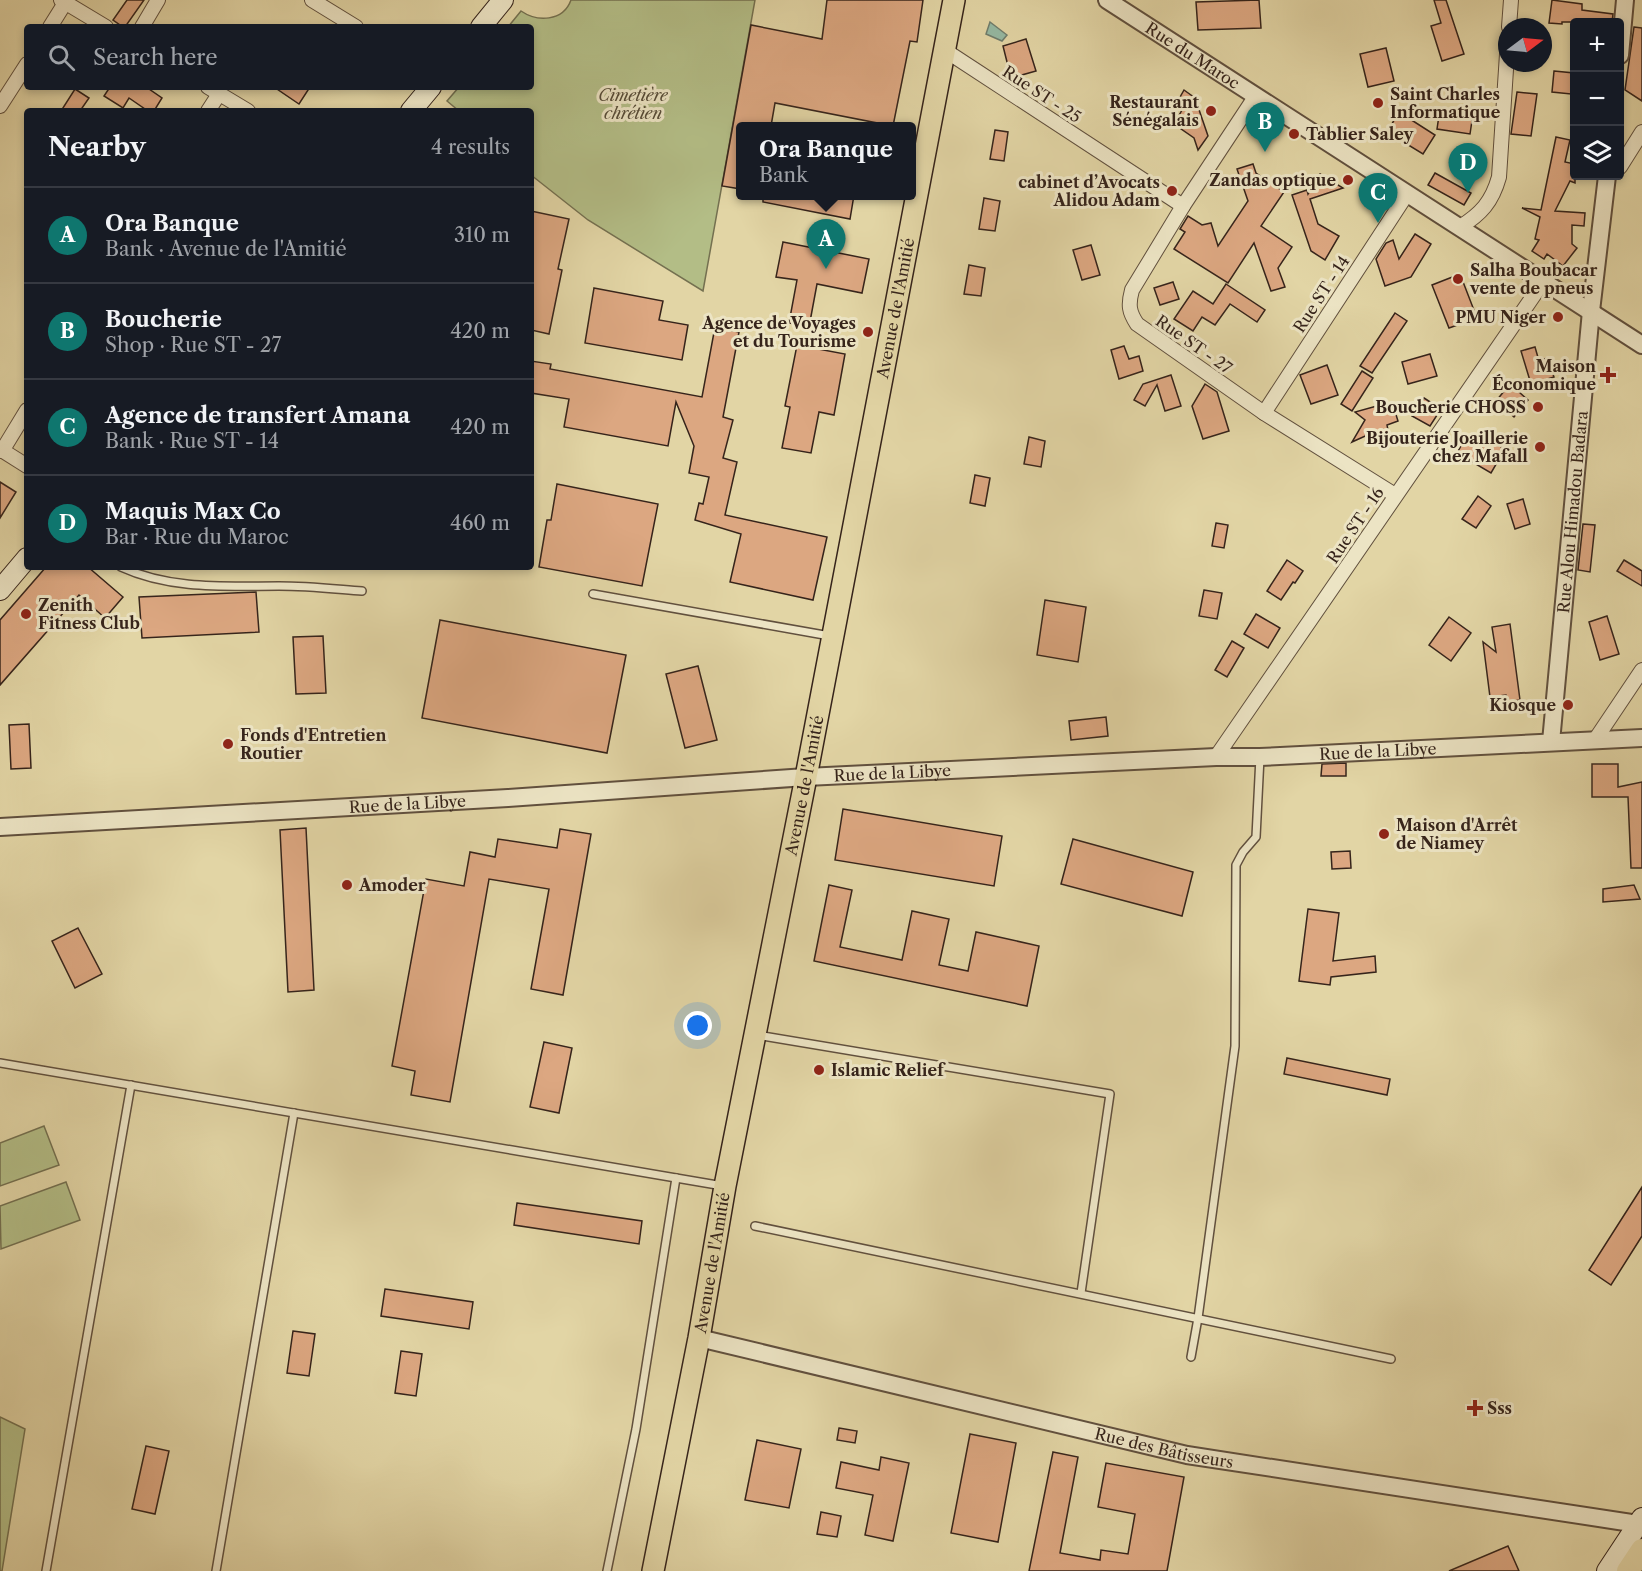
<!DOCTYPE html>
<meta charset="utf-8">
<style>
body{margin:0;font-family:"Libre Caslon Text",serif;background:#20242c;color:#f1f3f6}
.controls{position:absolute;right:18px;top:18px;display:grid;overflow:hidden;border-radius:6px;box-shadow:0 3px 9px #0003}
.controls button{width:54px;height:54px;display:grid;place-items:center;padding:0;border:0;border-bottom:2px solid #363941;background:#171b24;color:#f1f3f6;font:30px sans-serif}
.compass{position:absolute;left:1498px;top:18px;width:54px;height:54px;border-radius:50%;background:#171b24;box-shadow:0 3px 9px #0003;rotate:74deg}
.you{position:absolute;left:698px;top:1026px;width:21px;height:21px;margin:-15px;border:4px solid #fff;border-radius:50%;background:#1a73e8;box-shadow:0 0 0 9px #1a73e833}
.badge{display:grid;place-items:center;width:39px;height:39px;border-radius:50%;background:#0f766e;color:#fff;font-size:20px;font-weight:700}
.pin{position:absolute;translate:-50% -50px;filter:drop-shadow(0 2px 3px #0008)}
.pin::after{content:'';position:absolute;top:32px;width:21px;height:18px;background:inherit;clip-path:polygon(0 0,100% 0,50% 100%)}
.popup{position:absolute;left:736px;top:122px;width:180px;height:78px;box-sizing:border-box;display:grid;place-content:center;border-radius:6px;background:#171b24;filter:drop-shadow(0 2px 4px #0005);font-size:20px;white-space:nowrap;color:#9ea1a6}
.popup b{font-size:22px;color:#f1f3f6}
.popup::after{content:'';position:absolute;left:50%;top:100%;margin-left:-12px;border:12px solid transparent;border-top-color:#171b24}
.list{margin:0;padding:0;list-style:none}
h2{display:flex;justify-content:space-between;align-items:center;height:78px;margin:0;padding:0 24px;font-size:26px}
h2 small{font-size:20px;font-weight:400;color:#9ea1a6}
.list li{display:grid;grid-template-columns:39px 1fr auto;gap:18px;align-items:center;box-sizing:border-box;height:96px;padding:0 24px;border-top:2px solid #363941}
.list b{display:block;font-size:22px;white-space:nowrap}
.list p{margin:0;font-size:20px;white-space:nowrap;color:#9ea1a6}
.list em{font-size:20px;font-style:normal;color:#9ea1a6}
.icon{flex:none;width:33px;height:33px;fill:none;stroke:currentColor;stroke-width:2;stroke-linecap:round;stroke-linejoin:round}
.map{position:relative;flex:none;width:1642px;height:1571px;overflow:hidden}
.search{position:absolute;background:#171b24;box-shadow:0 3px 9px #0003;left:24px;top:24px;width:510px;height:66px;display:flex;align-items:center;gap:15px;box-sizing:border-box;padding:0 21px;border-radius:6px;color:#9ea1a6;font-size:22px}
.panel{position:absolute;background:#171b24;box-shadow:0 3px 9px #0003;left:24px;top:108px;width:510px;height:462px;border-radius:6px}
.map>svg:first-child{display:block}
</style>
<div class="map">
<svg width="1642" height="1571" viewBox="0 0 1642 1571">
<rect width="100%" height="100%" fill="#e2d5a5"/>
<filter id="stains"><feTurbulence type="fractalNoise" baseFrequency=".00333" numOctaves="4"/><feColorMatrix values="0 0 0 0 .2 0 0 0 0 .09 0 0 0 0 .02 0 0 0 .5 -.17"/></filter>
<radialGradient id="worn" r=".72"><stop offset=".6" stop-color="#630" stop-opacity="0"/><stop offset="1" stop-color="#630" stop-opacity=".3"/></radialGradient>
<g fill="#b3bd86" stroke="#747050" stroke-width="1.5">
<path d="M571 0H755L703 291 588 220 531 175V111H459L447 101 459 87H531V27H508L521 11C537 22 563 22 571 0Z"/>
<path d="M44 1126 59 1165 0 1186V1143Z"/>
<path d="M66 1182 80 1220 1 1249 0 1206Z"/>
<path d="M0 1417 25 1429 2 1571H0Z"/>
</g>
<path fill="#95b9a3" stroke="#6f7d6d" stroke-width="1.5" d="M990 22 1007 35 1002 41 986 34Z"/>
<g fill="#dca781" stroke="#36241b" stroke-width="1.5">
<path d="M127 0H144L125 27H123L113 20Z"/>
<path d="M827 0H923L917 42 910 41 893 126 775 103 771 126H741V189L722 186 751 25 822 39Z"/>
<path d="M1259 0 1261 28 1198 30 1196 2Z"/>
<path d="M1434 0H1446L1464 54 1442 61 1431 26 1441 23Z"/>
<path d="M1552 0 1582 4V10L1613 14 1612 22H1562V24L1549 23Z"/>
<path d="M1634 27 1642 28V101L1625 90Z"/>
<path d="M1026 39 1036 71 1011 78 1003 46Z"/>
<path d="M1386 48 1394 81 1368 87 1360 54Z"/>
<path d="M1554 71 1574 73 1571 94 1552 92Z"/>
<path d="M110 87H146L162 98 154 111H148L129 98 123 108 104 96Z"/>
<path d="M274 87H310L299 104Z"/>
<path d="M75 89 89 98 80 111H61Z"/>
<path d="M1184 90 1195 98 1208 136 1198 150 1194 138 1174 124 1182 110 1175 106Z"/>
<path d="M1517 92 1537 94 1531 136 1511 134Z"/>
<path d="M1440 109 1473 114 1470 134 1437 129Z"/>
<path d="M1399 112 1435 135 1423 154 1387 132Z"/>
<path d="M995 130 1008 132 1004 161 990 159Z"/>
<path d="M1556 137 1570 140 1565 162 1575 164V183L1570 181 1555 211 1585 213 1584 226 1572 225V244L1577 248 1563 266 1547 254 1544 259 1532 251 1539 240 1535 239 1540 217 1522 208 1541 210Z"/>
<path d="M1253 164 1256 173 1284 192 1261 226 1292 247 1278 268 1285 287 1271 291 1254 243 1228 283 1174 249 1185 232 1180 229 1188 216 1202 225 1211 223 1218 246 1248 201 1237 169Z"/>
<path d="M1435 173 1471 193 1464 205 1428 185Z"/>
<path d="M1320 174 1343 188 1310 199 1318 224 1339 236 1325 260 1311 251 1292 195 1307 190 1308 194Z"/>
<path d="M763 195H854L850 219 763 202Z"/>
<path d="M984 198 1000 201 995 231 979 229Z"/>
<path d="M531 211 569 219 558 269 562 270 549 334 531 330Z"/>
<path d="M1415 234 1431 244 1411 277 1385 286 1376 259 1386 243 1393 240 1399 259Z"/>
<path d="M783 242 869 259 862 293 817 284 809 327 789 323 797 280 776 277Z"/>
<path d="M1091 245 1100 275 1082 280 1073 250Z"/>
<path d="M969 265 985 268 981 296 964 294Z"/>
<path d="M1460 274 1477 318 1449 328 1432 285Z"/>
<path d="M1173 282 1179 299 1160 305 1154 288Z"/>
<path d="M1226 284 1265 310 1257 322 1230 304 1215 325 1202 317 1193 331 1174 319 1193 291 1213 304Z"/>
<path d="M594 288 663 301 659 320 688 325 682 360 585 343Z"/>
<path d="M1395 313 1407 321 1372 373 1360 366Z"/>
<path d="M715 327 739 332 723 417 733 420 723 458 737 462 725 515 827 537 813 600 730 582 741 534 695 520 699 503 703 504 709 477 689 473 694 446 676 402 668 446 564 427 569 399 531 393V361L551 364 550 369 702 397Z"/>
<path d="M797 345 845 354 834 415 819 412 811 453 782 448 790 407 785 406Z"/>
<path d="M1124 346 1129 359 1139 356 1143 371 1119 379 1111 350Z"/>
<path d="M1535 347 1539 361 1547 358 1554 377 1531 384 1521 351Z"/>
<path d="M1430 354 1437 376 1408 384 1402 362Z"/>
<path d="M1327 365 1338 395 1311 404 1300 375Z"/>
<path d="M1362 371 1373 378 1352 411 1341 404Z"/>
<path d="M1171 375 1181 406 1165 411 1157 385 1145 406 1134 400 1143 384Z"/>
<path d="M1205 384 1217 392 1229 431 1203 439 1192 406Z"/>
<path d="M1510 384 1528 400 1514 417 1496 401Z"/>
<path d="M1424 398 1441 409 1430 426 1412 416Z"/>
<path d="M1384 404V407L1393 405 1398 421 1387 425 1389 435 1376 439 1374 432 1352 442 1365 420 1355 412Z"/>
<path d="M1029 437 1045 441 1041 467 1024 464Z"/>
<path d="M1465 439 1481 449 1487 439 1505 449 1491 473 1457 453Z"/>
<path d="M975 475 990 478 985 506 970 503Z"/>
<path d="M0 482 16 492 0 518Z"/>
<path d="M557 484 658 504 642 586 539 567 547 520H551Z"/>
<path d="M1478 496 1491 506 1476 528 1462 519Z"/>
<path d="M1523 499 1530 524 1515 529 1507 504Z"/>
<path d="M1216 523 1228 525 1224 548 1212 546Z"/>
<path d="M1583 524 1595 525 1590 572 1578 570Z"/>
<path d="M1287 560 1303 571 1295 583 1293 582 1281 600 1267 591Z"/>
<path d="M1624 560 1642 571V586L1617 571Z"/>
<path d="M46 567H88L123 597 105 618 79 595 0 685V620Z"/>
<path d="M1204 590 1222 593 1217 619 1199 616Z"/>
<path d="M256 592 259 632 142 638 139 597Z"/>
<path d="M1045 600 1086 607 1078 662 1037 655Z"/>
<path d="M1256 614 1280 628 1268 648 1244 634Z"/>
<path d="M1607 616 1619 654 1600 660 1589 622Z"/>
<path d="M1449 617 1471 633 1451 661 1429 645Z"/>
<path d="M440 620 626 655 607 753 422 718Z"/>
<path d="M1510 624 1520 700 1507 702 1506 695 1490 697 1483 642 1496 652 1492 627Z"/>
<path d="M323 636 326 693 296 694 293 637Z"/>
<path d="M1232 641 1244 648 1227 677 1215 670Z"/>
<path d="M698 666 717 740 685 748 666 674Z"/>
<path d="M1106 717 1108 736 1071 740 1069 721Z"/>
<path d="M29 724 31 768 11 769 9 725Z"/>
<path d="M1346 763V776H1321L1322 764Z"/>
<path d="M1592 764H1618V787L1642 782V868H1631L1628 797H1592Z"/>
<path d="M843 809 1002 836 994 886 835 860Z"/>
<path d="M306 828 314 990 288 992 280 830Z"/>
<path d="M560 829 591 834 563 995 531 989 549 889 489 879 450 1102 411 1095 415 1071 392 1066 426 879 464 886 470 852 495 857 498 839 557 848Z"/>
<path d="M1073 839 1193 872 1182 916 1061 884Z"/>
<path d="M1350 851 1351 868 1332 869 1331 852Z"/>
<path d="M829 885 852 890 840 947 902 960 912 911 949 919 939 965 968 971 976 932 1039 946 1027 1006 814 961Z"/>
<path d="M1634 885 1640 899 1603 902V889Z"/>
<path d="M1308 909 1339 913 1333 961 1375 956 1376 972 1331 977 1330 985 1299 981Z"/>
<path d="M78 928 102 974 75 988 52 941Z"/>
<path d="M544 1042 572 1048 559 1113 530 1107Z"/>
<path d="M1287 1058 1390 1079 1387 1095 1284 1074Z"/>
<path d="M1642 1187V1236L1611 1285 1589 1270Z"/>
<path d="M517 1203 642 1221 639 1244 514 1225Z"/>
<path d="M385 1289 473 1302 469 1329 381 1316Z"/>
<path d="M293 1331 315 1334 309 1376 287 1373Z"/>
<path d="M401 1351 422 1354 416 1396 395 1393Z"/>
<path d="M839 1428 857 1431 855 1443 837 1440Z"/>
<path d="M970 1434 1016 1443 998 1542 951 1533Z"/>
<path d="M757 1440 801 1449 789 1508 745 1500Z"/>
<path d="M146 1446 169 1451 155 1514 132 1509Z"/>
<path d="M1053 1452 1078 1457 1060 1553 1100 1560 1101 1550 1128 1554 1135 1514 1098 1507 1106 1463 1184 1477 1167 1571H1029Z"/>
<path d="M881 1457 909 1463 893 1541 865 1535 873 1495 836 1488 841 1462 879 1470Z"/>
<path d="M821 1512 841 1516 837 1537 817 1534Z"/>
<path d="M1508 1546 1519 1571H1449Z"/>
</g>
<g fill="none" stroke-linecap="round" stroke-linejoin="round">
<defs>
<g id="service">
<path d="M121 567C171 590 226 586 279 586 307 586 335 589 362 591"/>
<path d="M593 594 830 636"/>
<path d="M757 1035 1110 1094 1081 1293"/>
<path d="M0 1063 723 1186"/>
<path d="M755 1226 1391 1359"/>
<path d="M1191 1357 1198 1318 1235 1046 1236 865 1243 852 1256 837 1260 757"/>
<path d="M46 1571 131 1085"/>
<path d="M216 1571 294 1113"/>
<path d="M607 1571 636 1429 676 1178"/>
</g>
<g id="minor">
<path d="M61 0 106 27"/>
<path d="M312 0 356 27"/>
<path d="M50 27 65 3"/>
<path d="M142 27 158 0"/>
<path d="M1509 27 1511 0"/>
<path d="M943 49 1183 206"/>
<path d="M208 87 248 111"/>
<path d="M1255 97 1183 206 1132 290C1128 305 1129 312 1137 324L1264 413 1395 495"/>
<path d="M0 106 27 64"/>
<path d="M208 111 219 94"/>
<path d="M1620 167 1642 132"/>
<path d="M1460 227C1481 214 1492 202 1499 177L1507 54"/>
<path d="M1264 413 1407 194"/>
<path d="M0 449 27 466"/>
<path d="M2 451 27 410"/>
<path d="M1595 740 1642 670"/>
<path d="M1216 757 1543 282"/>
</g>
<g id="tertiary">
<path id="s1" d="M1107 0 1642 345"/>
<path d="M1620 55 1625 0"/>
<path id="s2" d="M1551 742 1591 311 1607 176"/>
<path id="s3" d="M0 827 508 798 806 777 1216 757H1260L1642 738"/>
<path id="s4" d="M699 1338 1187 1455 1638 1524"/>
</g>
<g id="secondary">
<path d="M481 27 503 0"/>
<path d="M411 111 431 87"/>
<path d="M0 590 27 558"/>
<path d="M1607 1571 1642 1518"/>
</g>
<g id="primary">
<path id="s5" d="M653 1571 699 1338 725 1186 806 777 954 0"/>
</g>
<path id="trunk" d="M1628 1571 1642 1550"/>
</defs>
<use href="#service" stroke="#61503e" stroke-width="10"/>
<use href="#minor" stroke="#61503e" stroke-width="16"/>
<use href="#tertiary" stroke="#61503e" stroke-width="20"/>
<use href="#secondary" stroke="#36241b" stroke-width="22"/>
<use href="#primary" stroke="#36241b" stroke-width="24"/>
<use href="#trunk" stroke="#36241b" stroke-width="26"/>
<use href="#service" stroke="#ece4c4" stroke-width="7"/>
<use href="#minor" stroke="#ece4c4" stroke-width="14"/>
<use href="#tertiary" stroke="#ece4c4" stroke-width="16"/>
<use href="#secondary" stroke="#ece4c4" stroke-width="20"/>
<use href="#primary" stroke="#e2d5a5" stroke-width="21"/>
<use href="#trunk" stroke="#e2d5a5" stroke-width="22"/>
</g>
<g fill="#8f2418" stroke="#ece4c4" stroke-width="2">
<circle cx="1378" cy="103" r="6"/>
<circle cx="1211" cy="111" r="6"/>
<circle cx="1294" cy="134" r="6"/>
<circle cx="1348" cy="180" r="6"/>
<circle cx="1172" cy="191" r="6"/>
<circle cx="1458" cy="279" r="6"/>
<circle cx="1558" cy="317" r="6"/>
<circle cx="868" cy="332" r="6"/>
<path d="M1605 366h6v6h6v6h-6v6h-6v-6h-6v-6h6z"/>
<circle cx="1538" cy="407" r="6"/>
<circle cx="1540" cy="447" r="6"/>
<circle cx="26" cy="614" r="6"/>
<circle cx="1568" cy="705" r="6"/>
<circle cx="228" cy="744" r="6"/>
<circle cx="1384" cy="834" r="6"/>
<circle cx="347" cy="885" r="6"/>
<circle cx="819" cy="1070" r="6"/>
<path d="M1472 1399h6v6h6v6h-6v6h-6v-6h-6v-6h6z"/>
</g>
<g text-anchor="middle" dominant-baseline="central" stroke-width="6" stroke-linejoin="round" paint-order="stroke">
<g font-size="16" fill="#36241b" stroke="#ece4c4">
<text stroke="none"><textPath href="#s1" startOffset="102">Rue du Maroc</textPath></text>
<text transform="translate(1042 94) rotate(33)">Rue ST - 25</text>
<text transform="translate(1321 294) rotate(-57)">Rue ST - 14</text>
<text stroke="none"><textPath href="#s5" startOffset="1286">Avenue de l'Amitié</textPath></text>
<text transform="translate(1194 344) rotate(35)">Rue ST - 27</text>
<text stroke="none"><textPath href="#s2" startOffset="231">Rue Alou Himadou Badara</textPath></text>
<text transform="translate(1355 525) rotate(-56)">Rue ST - 16</text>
<text stroke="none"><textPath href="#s3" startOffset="1380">Rue de la Libye</textPath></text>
<text stroke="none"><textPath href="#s3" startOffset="894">Rue de la Libye</textPath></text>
<text stroke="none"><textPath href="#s5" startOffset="800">Avenue de l'Amitié</textPath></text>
<text stroke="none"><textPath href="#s3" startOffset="408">Rue de la Libye</textPath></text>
<text stroke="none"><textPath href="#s5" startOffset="314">Avenue de l'Amitié</textPath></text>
<text stroke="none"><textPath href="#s4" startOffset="478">Rue des Bâtisseurs</textPath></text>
</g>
<g font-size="16" font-weight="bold" fill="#36241b" stroke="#ece4c4" text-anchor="start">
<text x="1390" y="94">Saint Charles<tspan x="1390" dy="18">Informatique</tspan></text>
<text x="1199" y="102" text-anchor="end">Restaurant<tspan x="1199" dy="18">Sénégalais</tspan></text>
<text x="1306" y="134">Tablier Saley</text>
<text x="1336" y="180" text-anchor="end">Zandas optique</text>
<text x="1160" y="182" text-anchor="end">cabinet d’Avocats<tspan x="1160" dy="18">Alidou Adam</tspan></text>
<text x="1470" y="270">Salha Boubacar<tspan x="1470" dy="18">vente de pneus</tspan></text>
<text x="1546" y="317" text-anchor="end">PMU Niger</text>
<text x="856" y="323" text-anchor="end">Agence de Voyages<tspan x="856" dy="18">et du Tourisme</tspan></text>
<text x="1596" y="366" text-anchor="end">Maison<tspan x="1596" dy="18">Économique</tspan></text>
<text x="1526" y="407" text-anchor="end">Boucherie CHOSS</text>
<text x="1528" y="438" text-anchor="end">Bijouterie Joaillerie<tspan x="1528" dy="18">chez Mafall</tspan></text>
<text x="38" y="605">Zenith<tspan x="38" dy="18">Fitness Club</tspan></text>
<text x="1556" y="705" text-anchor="end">Kiosque</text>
<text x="240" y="735">Fonds d'Entretien<tspan x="240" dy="18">Routier</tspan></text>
<text x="1396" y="825">Maison d'Arrêt<tspan x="1396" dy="18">de Niamey</tspan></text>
<text x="359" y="885">Amoder</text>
<text x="831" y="1070">Islamic Relief</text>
<text x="1487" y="1408">Sss</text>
</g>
<g font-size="16" font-style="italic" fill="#554a36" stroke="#ece4c4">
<text x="633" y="95">Cimetière<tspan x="633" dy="18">chrétien</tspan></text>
</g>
</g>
<rect width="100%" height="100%" filter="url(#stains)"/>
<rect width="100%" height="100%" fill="url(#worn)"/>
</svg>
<div class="controls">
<button>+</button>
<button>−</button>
<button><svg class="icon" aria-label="layers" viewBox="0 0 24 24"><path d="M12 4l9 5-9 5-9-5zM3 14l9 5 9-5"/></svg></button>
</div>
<svg class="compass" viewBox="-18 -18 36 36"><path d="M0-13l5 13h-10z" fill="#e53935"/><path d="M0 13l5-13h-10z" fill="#9ea1a6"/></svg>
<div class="you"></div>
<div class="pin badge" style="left:826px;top:269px">A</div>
<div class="popup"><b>Ora Banque</b>Bank</div>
<div class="pin badge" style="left:1265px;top:152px">B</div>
<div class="pin badge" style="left:1378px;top:223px">C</div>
<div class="pin badge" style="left:1468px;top:193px">D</div>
<div class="search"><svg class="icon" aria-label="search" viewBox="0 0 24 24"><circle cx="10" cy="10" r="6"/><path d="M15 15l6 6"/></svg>Search here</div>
<section class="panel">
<h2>Nearby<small>4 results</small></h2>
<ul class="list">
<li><span class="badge">A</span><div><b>Ora Banque</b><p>Bank · Avenue de l'Amitié</p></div><em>310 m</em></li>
<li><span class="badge">B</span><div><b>Boucherie</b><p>Shop · Rue ST - 27</p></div><em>420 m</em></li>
<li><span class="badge">C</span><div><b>Agence de transfert Amana</b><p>Bank · Rue ST - 14</p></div><em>420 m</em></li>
<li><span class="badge">D</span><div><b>Maquis Max Co</b><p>Bar · Rue du Maroc</p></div><em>460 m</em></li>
</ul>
</section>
</div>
